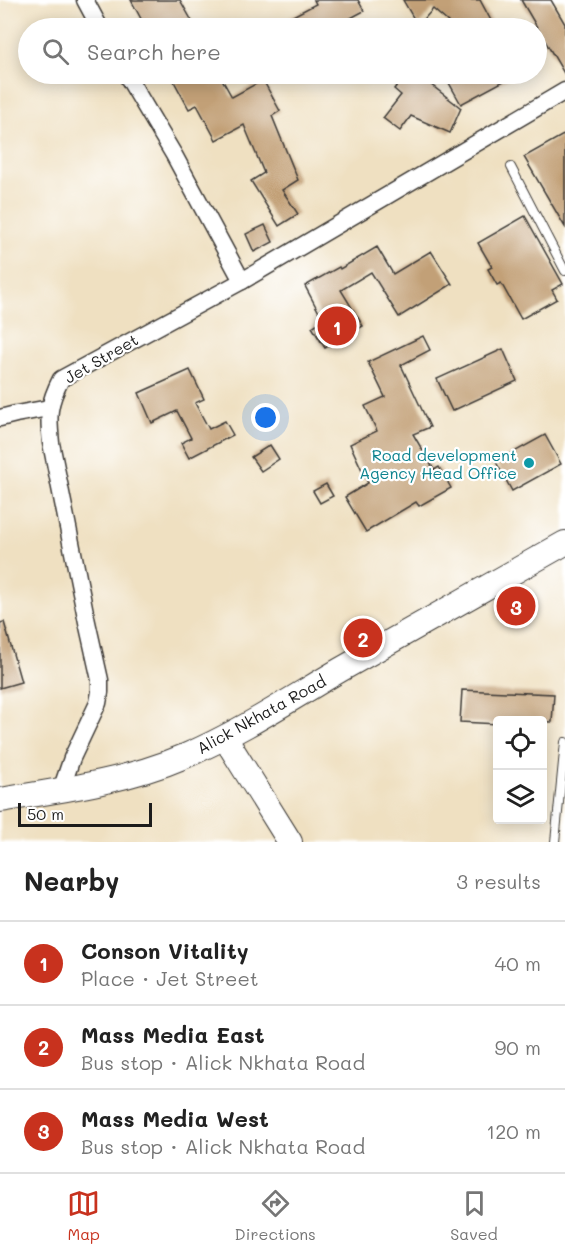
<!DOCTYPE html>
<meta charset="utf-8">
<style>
body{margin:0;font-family:Mali,sans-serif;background:#f2f2f2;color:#222}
.controls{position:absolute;right:18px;bottom:18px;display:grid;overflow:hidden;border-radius:6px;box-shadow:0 3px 15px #0003}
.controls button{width:54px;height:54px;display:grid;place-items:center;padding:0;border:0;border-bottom:2px solid #e0e0e0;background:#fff;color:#222;font:30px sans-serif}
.scale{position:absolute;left:18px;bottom:15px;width:134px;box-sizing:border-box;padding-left:6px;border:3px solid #1c1c1c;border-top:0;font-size:16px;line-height:21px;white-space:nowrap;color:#1c1c1c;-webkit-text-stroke:4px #fff;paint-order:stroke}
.you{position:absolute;left:266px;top:418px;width:21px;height:21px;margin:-15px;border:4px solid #fff;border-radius:50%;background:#1a73e8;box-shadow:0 0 0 9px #1a73e833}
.badge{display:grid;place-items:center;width:39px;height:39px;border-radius:50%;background:#c8321e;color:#fff;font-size:20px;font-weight:700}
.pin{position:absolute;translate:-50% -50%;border:3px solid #fff;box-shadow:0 2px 6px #0006}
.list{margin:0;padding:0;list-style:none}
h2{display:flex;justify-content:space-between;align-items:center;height:78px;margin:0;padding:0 24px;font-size:26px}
h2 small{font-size:20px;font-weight:400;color:#767676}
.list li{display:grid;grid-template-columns:39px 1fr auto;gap:18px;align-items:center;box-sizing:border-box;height:84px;padding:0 24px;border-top:2px solid #e0e0e0}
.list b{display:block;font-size:22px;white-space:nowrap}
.list p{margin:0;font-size:20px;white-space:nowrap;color:#767676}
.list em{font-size:20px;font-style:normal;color:#767676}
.icon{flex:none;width:33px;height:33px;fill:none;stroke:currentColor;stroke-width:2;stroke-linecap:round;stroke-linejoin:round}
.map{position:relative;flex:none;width:565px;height:842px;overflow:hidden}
.search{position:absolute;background:#fff;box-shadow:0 3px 15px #0003;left:18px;right:18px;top:18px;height:66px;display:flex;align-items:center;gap:15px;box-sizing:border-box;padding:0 21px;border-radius:33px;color:#767676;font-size:22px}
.sheet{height:330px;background:#fff}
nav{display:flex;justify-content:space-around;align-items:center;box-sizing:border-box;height:84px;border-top:2px solid #e0e0e0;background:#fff;font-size:16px;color:#767676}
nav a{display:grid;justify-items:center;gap:3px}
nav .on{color:#c8321e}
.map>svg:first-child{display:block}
</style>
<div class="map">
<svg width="565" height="842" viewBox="0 0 565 842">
<rect width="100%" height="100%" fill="#fff"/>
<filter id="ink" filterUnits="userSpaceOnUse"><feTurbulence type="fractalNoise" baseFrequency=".0167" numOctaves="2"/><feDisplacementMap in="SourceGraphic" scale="12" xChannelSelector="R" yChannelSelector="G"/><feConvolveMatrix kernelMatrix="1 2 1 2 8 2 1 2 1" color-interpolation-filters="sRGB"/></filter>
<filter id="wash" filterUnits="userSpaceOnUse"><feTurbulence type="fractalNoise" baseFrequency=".008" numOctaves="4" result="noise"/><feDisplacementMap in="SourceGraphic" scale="24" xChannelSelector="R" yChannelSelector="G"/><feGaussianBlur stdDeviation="1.35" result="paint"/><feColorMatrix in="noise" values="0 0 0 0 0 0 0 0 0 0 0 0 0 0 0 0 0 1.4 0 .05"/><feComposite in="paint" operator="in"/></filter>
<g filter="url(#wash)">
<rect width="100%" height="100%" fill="#efe0c1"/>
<g id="blocks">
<g fill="#c2a077">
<path d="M131 0H180L196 28H146Z"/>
<path d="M314 0H358L364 11 332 28H270L316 4Z"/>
<path d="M403 0H480L495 28H442L448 22 433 9 418 26Z"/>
<path d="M521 0H551L565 24V75Z"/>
<path d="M170 74H219L232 97 263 80 280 111 272 116 298 180 282 190 298 214 279 226 251 181 264 173 244 125 216 140 197 105 189 109Z"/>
<path d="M406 74H417L461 108 450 133 411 116 400 131 383 118 401 95 394 89Z"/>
<path d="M444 74H517L461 104Z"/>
<path d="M565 134V227L524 157Z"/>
<path d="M525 216 563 284 552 290 557 299 521 319 501 283 497 285 488 269 492 267 478 243Z"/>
<path d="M265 225 273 242 254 252 246 234Z"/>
<path d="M377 247 393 274 431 251 452 284 399 317 371 272 341 290 363 326 325 348 312 327 323 320 305 286 339 267 340 269Z"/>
<path d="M423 336 430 350 401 365 430 427 413 434 434 470 439 467 451 488 419 506 416 502 366 532 345 497 368 483 350 444 377 431 365 406 385 397 368 362Z"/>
<path d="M503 349 517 381 452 411 437 379Z"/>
<path d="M190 370 204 399 195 403 209 429 225 421 233 435 189 458 181 443 191 438 177 411 152 423 139 393Z"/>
<path d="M545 435 561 464 512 491 496 462Z"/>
<path d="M270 445 279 459 261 471 251 457Z"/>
<path d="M326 484 333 496 320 503 313 491Z"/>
<path d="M4 622 21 682 0 688V623Z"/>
<path d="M462 690 554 694 552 722 498 720V724L460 722Z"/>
</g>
</g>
</g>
<g filter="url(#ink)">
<use href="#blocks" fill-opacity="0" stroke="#3c3935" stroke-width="1.5"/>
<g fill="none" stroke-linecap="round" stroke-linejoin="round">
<defs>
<g id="service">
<path d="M511 167 565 271"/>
<path d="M555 842 565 742"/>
</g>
<g id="minor">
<path d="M85 0 100 28"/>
<path d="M242 281 565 91"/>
<path d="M0 418 16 414 49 408"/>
<path d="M61 790 72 758 98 703 100 692V680L87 622 51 443C48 415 48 404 61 379L242 281 174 155 126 74"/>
</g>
<g id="secondary">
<path d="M225 738 290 842"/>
<path d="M0 800C62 790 127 781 185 756 239 733 289 700 340 670 415 627 490 585 565 543"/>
</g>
</defs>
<use href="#service" stroke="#3c3935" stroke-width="10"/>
<use href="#minor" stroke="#3c3935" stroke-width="19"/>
<use href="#secondary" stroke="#3c3935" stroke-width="26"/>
<use href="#service" stroke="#fff" stroke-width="8"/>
<use href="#minor" stroke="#fff" stroke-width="16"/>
<use href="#secondary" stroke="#fff" stroke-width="24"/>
</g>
</g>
<circle fill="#0f9aa8" stroke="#fff" stroke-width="2" cx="529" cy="463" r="6"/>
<g text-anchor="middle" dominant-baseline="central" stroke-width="4.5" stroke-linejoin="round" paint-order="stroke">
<g font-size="16" fill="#1c1c1c" stroke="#fff">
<text transform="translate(101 358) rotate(-30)">Jet Street</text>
<text transform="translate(261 714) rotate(-29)">Alick Nkhata Road</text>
</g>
<g font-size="16" fill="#0d838f" stroke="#fff" text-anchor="end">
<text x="517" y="454">Road development<tspan x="517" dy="18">Agency Head Office</tspan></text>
</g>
</g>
</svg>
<div class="controls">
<button><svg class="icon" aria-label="locate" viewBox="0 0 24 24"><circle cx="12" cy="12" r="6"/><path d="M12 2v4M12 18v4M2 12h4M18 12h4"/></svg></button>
<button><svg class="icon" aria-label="layers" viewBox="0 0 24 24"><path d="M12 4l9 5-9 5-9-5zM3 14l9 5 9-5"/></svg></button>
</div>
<div class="scale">50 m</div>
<div class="you"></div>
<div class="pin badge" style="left:337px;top:326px">1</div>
<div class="pin badge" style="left:363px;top:638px">2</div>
<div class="pin badge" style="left:516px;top:606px">3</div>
<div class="search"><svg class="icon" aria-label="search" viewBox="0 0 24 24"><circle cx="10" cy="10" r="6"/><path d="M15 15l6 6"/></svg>Search here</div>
</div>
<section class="sheet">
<h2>Nearby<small>3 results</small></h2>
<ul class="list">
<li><span class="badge">1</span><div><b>Conson Vitality</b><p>Place · Jet Street</p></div><em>40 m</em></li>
<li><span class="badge">2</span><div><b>Mass Media East</b><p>Bus stop · Alick Nkhata Road</p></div><em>90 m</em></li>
<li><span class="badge">3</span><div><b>Mass Media West</b><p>Bus stop · Alick Nkhata Road</p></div><em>120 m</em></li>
</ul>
</section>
<nav>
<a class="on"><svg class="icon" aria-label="map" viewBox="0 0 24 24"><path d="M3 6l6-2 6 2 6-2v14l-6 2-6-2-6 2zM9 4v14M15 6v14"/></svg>Map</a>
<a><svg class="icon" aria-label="directions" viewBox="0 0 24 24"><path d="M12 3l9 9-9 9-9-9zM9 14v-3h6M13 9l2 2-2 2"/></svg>Directions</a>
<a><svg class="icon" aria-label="saved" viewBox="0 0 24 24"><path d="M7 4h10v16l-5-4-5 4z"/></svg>Saved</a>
</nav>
